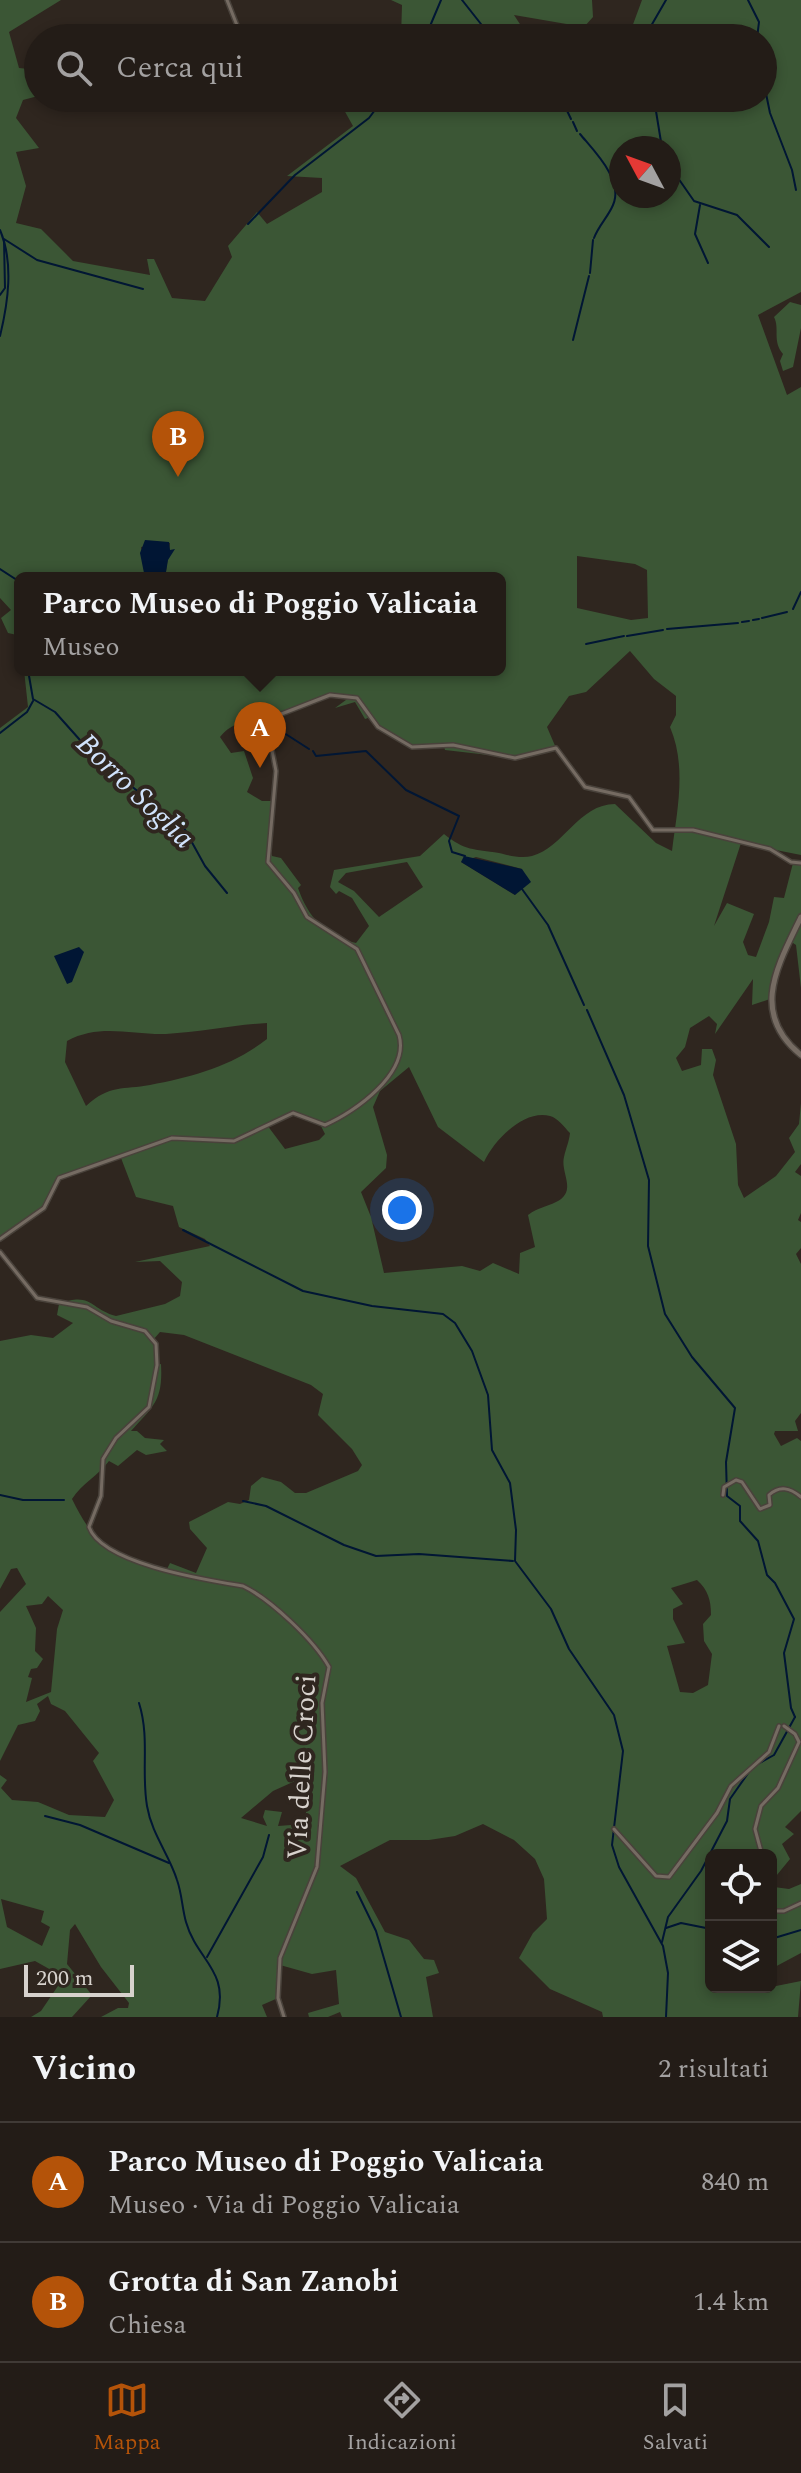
<!DOCTYPE html>
<html lang="it">
<meta charset="utf-8">
<style>
body{margin:0;font-family:Spectral,serif;background:#2b2520;color:#f1f3f6}
.controls{position:absolute;right:24px;bottom:24px;display:grid;overflow:hidden;border-radius:12px;box-shadow:0 4px 12px #0003}
.controls button{width:72px;height:72px;display:grid;place-items:center;padding:0;border:0;border-bottom:2px solid #403a36;background:#231c17;color:#f1f3f6;font:40px sans-serif}
.compass{position:absolute;left:609px;top:136px;width:72px;height:72px;border-radius:50%;background:#231c17;box-shadow:0 4px 12px #0003;rotate:311deg}
.scale{position:absolute;left:24px;bottom:20px;width:110px;box-sizing:border-box;padding-left:8px;border:4px solid #d7d2cd;border-top:0;font-size:22px;line-height:28px;white-space:nowrap;color:#d7d2cd;-webkit-text-stroke:6px #2f261f;paint-order:stroke}
.you{position:absolute;left:402px;top:1210px;width:28px;height:28px;margin:-20px;border:6px solid #fff;border-radius:50%;background:#1a73e8;box-shadow:0 0 0 12px #1a73e833}
.badge{display:grid;place-items:center;width:52px;height:52px;border-radius:50%;background:#b45309;color:#fff;font-size:26px;font-weight:700}
.pin{position:absolute;translate:-50% -66px;filter:drop-shadow(0 2px 4px #0008)}
.pin::after{content:'';position:absolute;top:42px;width:28px;height:24px;background:inherit;clip-path:polygon(0 0,100% 0,50% 100%)}
.popup{position:absolute;left:14px;top:572px;width:492px;height:104px;box-sizing:border-box;display:grid;place-content:center;border-radius:12px;background:#231c17;filter:drop-shadow(0 2px 6px #0005);font-size:26px;white-space:nowrap;color:#a3a1a1}
.popup b{font-size:30px;color:#f1f3f6}
.popup::after{content:'';position:absolute;left:50%;top:100%;margin-left:-16px;border:16px solid transparent;border-top-color:#231c17}
.list{margin:0;padding:0;list-style:none}
h2{display:flex;justify-content:space-between;align-items:center;height:104px;margin:0;padding:0 32px;font-size:34px}
h2 small{font-size:26px;font-weight:400;color:#a3a1a1}
.list li{display:grid;grid-template-columns:52px 1fr auto;gap:24px;align-items:center;box-sizing:border-box;height:120px;padding:0 32px;border-top:2px solid #403a36}
.list b{display:block;font-size:30px;white-space:nowrap}
.list p{margin:0;font-size:26px;white-space:nowrap;color:#a3a1a1}
.list em{font-size:26px;font-style:normal;color:#a3a1a1}
.icon{flex:none;width:44px;height:44px;fill:none;stroke:currentColor;stroke-width:2;stroke-linecap:round;stroke-linejoin:round}
.map{position:relative;flex:none;width:801px;height:2017px;overflow:hidden}
.search{position:absolute;background:#231c17;box-shadow:0 4px 12px #0003;left:24px;right:24px;top:24px;height:88px;display:flex;align-items:center;gap:20px;box-sizing:border-box;padding:0 28px;border-radius:44px;color:#a3a1a1;font-size:30px}
.sheet{height:344px;background:#231c17}
nav{display:flex;justify-content:space-around;align-items:center;box-sizing:border-box;height:112px;border-top:2px solid #403a36;background:#231c17;font-size:22px;color:#a3a1a1}
nav a{display:grid;justify-items:center;gap:4px}
nav .on{color:#b45309}
.map>svg:first-child{display:block}
</style>
<div class="map">
<svg width="801" height="2017" viewBox="0 0 801 2017">
<rect width="100%" height="100%" fill="#2f261f"/>
<g fill="#3b5635" fill-rule="evenodd">
<path d="M0 0H61L9 32 19 68 38 70V96L23 100 16 118 39 148 16 152 26 186 16 223 41 229 73 261 150 275 147 259H154L172 298 205 301 232 257 228 246 257 212 267 224 322 192V178L287 176 353 126 339 101 344 98H763V38H628L642 0H801V292L758 315 787 395 801 387V855L741 843 714 926 727 903 754 914 743 942 748 955 756 957 769 922 774 897 784 898 793 863 801 864V988L796 945 790 941 772 984 770 999 752 1005 753 979 715 1034 717 1024 709 1016 690 1028 685 1047 676 1058 682 1071 701 1065 702 1049H712L716 1060 713 1075 736 1144 738 1185 744 1198 776 1176 795 1152 789 1138 799 1124 801 1103V1164L795 1172 801 1176V1213L798 1220 801 1222V1248L796 1254 801 1264V1413L795 1421 798 1431H775L774 1434 781 1446 797 1438 801 1441V1811L785 1827 794 1834 782 1844 790 1859 772 1881 774 1887 789 1889 801 1884V1953L771 1969V1855H711V1987H771L801 1981 798 2017H603L602 2012 550 1989 519 1958 533 1933 547 1919 544 1879 535 1859 514 1840 483 1824 455 1836 429 1840H390L340 1866 356 1878 385 1932 409 1940 424 1959 434 1960 439 1973 426 1977 433 2017H342L340 2012 328 2017H309L308 2013 339 2004 336 1970 312 1974 280 1965 278 1998 262 2005 267 2017H101L118 2008H128L129 2003 101 1967 75 1924 70 1930 67 1964 92 1995 72 2017H31L41 2011 62 1980 60 1975 35 1961 0 1969V1775L7 1780 1 1788 12 1800 38 1802 69 1815 105 1817 114 1800 93 1761 99 1753 65 1711 51 1704 48 1696 37 1704 40 1711 35 1721 18 1725 0 1761V1612L26 1584 17 1568 11 1569 0 1589V1341L31 1335 53 1338 73 1323 57 1315 59 1304C91 1291 90 1309 116 1316L165 1304 180 1296 182 1282 160 1261 135 1262 210 1246 205 1239 179 1227 173 1206 136 1197 121 1158 59 1178 44 1208 0 1239V728L28 707 24 670H500V578H165L170 543 141 547 145 578H20V644L17 635 8 633 1 618 11 610 0 598ZM621 148H669V196H621ZM577 556 635 564 647 570 648 618 631 620 577 608ZM630 651 654 679 676 696V715L670 727C687 767 677 810 672 851L656 843 615 804C579 804 563 848 532 856 521 859 507 855 499 853 474 849 465 851 444 834L420 856 334 870 330 887 336 894 339 891 352 898 369 926 356 943C325 936 308 917 298 888L301 885 281 858 272 856 268 846 271 801H262L247 792 253 778 244 751 231 753 220 737C230 724 250 717 266 720L330 695 350 697 335 708 355 702 365 719 371 717C388 742 414 750 444 746L445 750 515 758 556 748 547 727 569 696 586 692ZM476 857 522 869 515 895 461 862ZM407 862 423 887 379 917 354 891 338 882 346 873ZM267 1023V1039C233 1066 192 1077 150 1085 123 1090 110 1084 86 1106L65 1062 67 1041C100 1023 131 1035 166 1034 200 1032 233 1025 267 1023ZM409 1067 438 1127 484 1162C494 1140 524 1109 550 1116 558 1118 564 1127 570 1133 569 1142 566 1148 564 1157 560 1173 578 1191 556 1202 546 1207 539 1207 528 1215L535 1247 520 1253 519 1274 493 1263 480 1271 462 1266 384 1273 371 1217 361 1192 386 1168 387 1155 373 1107 380 1091ZM293 1113 320 1124 325 1134 319 1140 285 1149 267 1125ZM160 1332 184 1335 311 1385 323 1394 318 1415 352 1449 362 1465 358 1471 306 1493H295L281 1482 262 1477 251 1486 249 1500 240 1504 228 1502 189 1522 190 1529 207 1548 196 1573 170 1563 167 1569C114 1557 96 1548 72 1499 82 1483 98 1476 109 1461L118 1466 137 1450 146 1455 167 1451 160 1444 164 1440 145 1438 137 1431H131C154 1406 163 1400 161 1364L157 1365 153 1340ZM697 1580C708 1590 711 1600 711 1615L703 1624 704 1641 712 1654 708 1685 693 1693 680 1692 667 1646 685 1643 673 1619V1609L683 1604 671 1588ZM48 1596 63 1610 57 1629 51 1692 26 1702 32 1678 28 1677 31 1669 37 1668 43 1659 35 1651 36 1628 26 1606 42 1604ZM304 1777 311 1783 304 1824 278 1826 282 1812 265 1810 263 1817 267 1826 241 1818 273 1791ZM1 1899 44 1911 41 1922 50 1927 42 1946 7 1927Z"/>
<path d="M391 0H592L593 17 584 27 514 15 529 38H401L402 5Z"/>
<path d="M790 302 801 305V328L793 367 783 371 780 361 783 354C772 341 780 329 774 317Z"/>
</g>
<g fill="#011634">
<path d="M145 540 169 542 170 550 175 549 168 560 165 578H145L140 553Z"/>
<path d="M464 856 522 869 531 882 515 895 461 862Z"/>
<path d="M79 947 84 952 72 982 67 984 54 956Z"/>
</g>
<g fill="none" stroke-linecap="round" stroke-linejoin="round">
<g stroke="#011634" stroke-width="2">
<path d="M462 0 492 38"/>
<path d="M748 0 759 22 757 38"/>
<path d="M425 38 441 0"/>
<path d="M657 38 651 26 666 0"/>
<path d="M763 79 770 113 792 170 796 190"/>
<path d="M561 98 571 119"/>
<path d="M655 98V103"/>
<path d="M655 105 662 148"/>
<path d="M573 122 577 131"/>
<path d="M580 134C594 151 624 180 613 205 608 217 599 225 594 238"/>
<path d="M669 165 694 201 737 215 769 247"/>
<path d="M700 205 695 234 708 263"/>
<path d="M248 224 295 175 369 118 384 98"/>
<path d="M0 230C14 263 8 303 0 336"/>
<path d="M4 239 37 260 143 289"/>
<path d="M590 273 593 240"/>
<path d="M0 295 5 288 4 240"/>
<path d="M573 340 589 276"/>
<path d="M0 569 20 582"/>
<path d="M793 609 801 592"/>
<path d="M762 618 787 612"/>
<path d="M753 620 759 619"/>
<path d="M742 622 749 621"/>
<path d="M667 629 738 623"/>
<path d="M627 636 663 630"/>
<path d="M586 644 624 636"/>
<path d="M28 670 33 699 55 712 96 758 184 828 205 866 227 893"/>
<path d="M281 731 309 749"/>
<path d="M0 733 27 712 33 701"/>
<path d="M313 751 316 756 366 751 406 790 459 816 449 841 452 852 465 856"/>
<path d="M522 889 548 925 584 1005"/>
<path d="M587 1010 624 1095 649 1180 648 1246 665 1314 692 1357 735 1408 726 1462 727 1496 740 1506V1521L758 1541 767 1575 775 1583 794 1619 784 1653 791 1708 795 1717"/>
<path d="M183 1230 303 1291 372 1306 443 1314 455 1323 472 1351 488 1395 492 1450 510 1483 516 1530 515 1561 551 1609 569 1649 614 1715 623 1751 612 1845 619 1867 663 1946 668 1973 666 2017"/>
<path d="M0 1495 23 1500H64"/>
<path d="M243 1501 266 1506 344 1545 376 1556 419 1554 513 1561"/>
<path d="M139 1703C150 1738 141 1771 147 1806 152 1835 169 1854 177 1880 182 1894 182 1908 186 1922 197 1961 230 1970 217 2017"/>
<path d="M756 1765 774 1755 795 1717"/>
<path d="M45 1816 80 1825 169 1863"/>
<path d="M357 1892 376 1931 401 2017"/>
<path d="M666 1928 681 1923 711 1929"/>
<path d="M771 1939 801 1930"/>
<path d="M662 1942 668 1917 701 1871 727 1821 730 1799 751 1769"/>
<path d="M207 1957 263 1857 269 1835"/>
</g>
<defs>
<g id="street">
<path d="M227 0 242 38"/>
<path d="M0 1239 44 1208 59 1178 172 1138 234 1141 293 1113 325 1125C355 1112 410 1073 399 1035L357 949 307 917 294 893 268 862 276 771 266 720 330 695 357 698 378 727 412 747 453 745 515 758 556 748 585 787 629 797 653 830H693L770 849 791 862 801 863"/>
<path d="M0 1252 37 1298 87 1307 111 1321 145 1331 156 1344 157 1365 149 1407 116 1438 103 1459 101 1496 89 1527C102 1564 207 1580 243 1586 270 1599 314 1640 329 1667L322 1703 325 1772 317 1867 280 1958 278 1998 284 2017"/>
<path d="M723 1495 724 1487 736 1480 742 1482 760 1509 770 1505 769 1495C780 1485 790 1488 801 1497"/>
<path d="M614 1829 656 1876 669 1877 717 1813 731 1786 769 1752 779 1726"/>
<path d="M762 1855 755 1829 761 1806 778 1788 799 1742 795 1734 784 1726"/>
<path d="M771 1911H784L801 1903"/>
</g>
<path id="secondary" d="M801 917C778 965 749 1013 801 1055"/>
</defs>
<use href="#street" stroke="#49423b" stroke-width="6"/>
<use href="#secondary" stroke="#49423b" stroke-width="8"/>
<use href="#street" stroke="#756b62" stroke-width="3"/>
<use href="#secondary" stroke="#756b62" stroke-width="5"/>
</g>
<g text-anchor="middle" dominant-baseline="central" stroke-width="8" stroke-linejoin="round" paint-order="stroke">
<g font-size="28" fill="#d7d2cd" stroke="#2f261f">
<text transform="translate(302 1767) rotate(-87)">Via delle Croci</text>
</g>
<g font-size="30" font-style="italic" fill="#d1e3fc" stroke="#2f261f">
<text transform="translate(135 791) rotate(44)">Borro Soglia</text>
</g>
</g>
</svg>
<div class="controls">
<button><svg class="icon" aria-label="locate" viewBox="0 0 24 24"><circle cx="12" cy="12" r="6"/><path d="M12 2v4M12 18v4M2 12h4M18 12h4"/></svg></button>
<button><svg class="icon" aria-label="layers" viewBox="0 0 24 24"><path d="M12 4l9 5-9 5-9-5zM3 14l9 5 9-5"/></svg></button>
</div>
<svg class="compass" viewBox="-18 -18 36 36"><path d="M0-13l5 13h-10z" fill="#e53935"/><path d="M0 13l5-13h-10z" fill="#a3a1a1"/></svg>
<div class="scale">200 m</div>
<div class="you"></div>
<div class="pin badge" style="left:260px;top:768px">A</div>
<div class="popup"><b>Parco Museo di Poggio Valicaia</b>Museo</div>
<div class="pin badge" style="left:178px;top:477px">B</div>
<div class="search"><svg class="icon" aria-label="search" viewBox="0 0 24 24"><circle cx="10" cy="10" r="6"/><path d="M15 15l6 6"/></svg>Cerca qui</div>
</div>
<section class="sheet">
<h2>Vicino<small>2 risultati</small></h2>
<ul class="list">
<li><span class="badge">A</span><div><b>Parco Museo di Poggio Valicaia</b><p>Museo · Via di Poggio Valicaia</p></div><em>840 m</em></li>
<li><span class="badge">B</span><div><b>Grotta di San Zanobi</b><p>Chiesa</p></div><em>1.4 km</em></li>
</ul>
</section>
<nav>
<a class="on"><svg class="icon" aria-label="map" viewBox="0 0 24 24"><path d="M3 6l6-2 6 2 6-2v14l-6 2-6-2-6 2zM9 4v14M15 6v14"/></svg>Mappa</a>
<a><svg class="icon" aria-label="directions" viewBox="0 0 24 24"><path d="M12 3l9 9-9 9-9-9zM9 14v-3h6M13 9l2 2-2 2"/></svg>Indicazioni</a>
<a><svg class="icon" aria-label="saved" viewBox="0 0 24 24"><path d="M7 4h10v16l-5-4-5 4z"/></svg>Salvati</a>
</nav>
